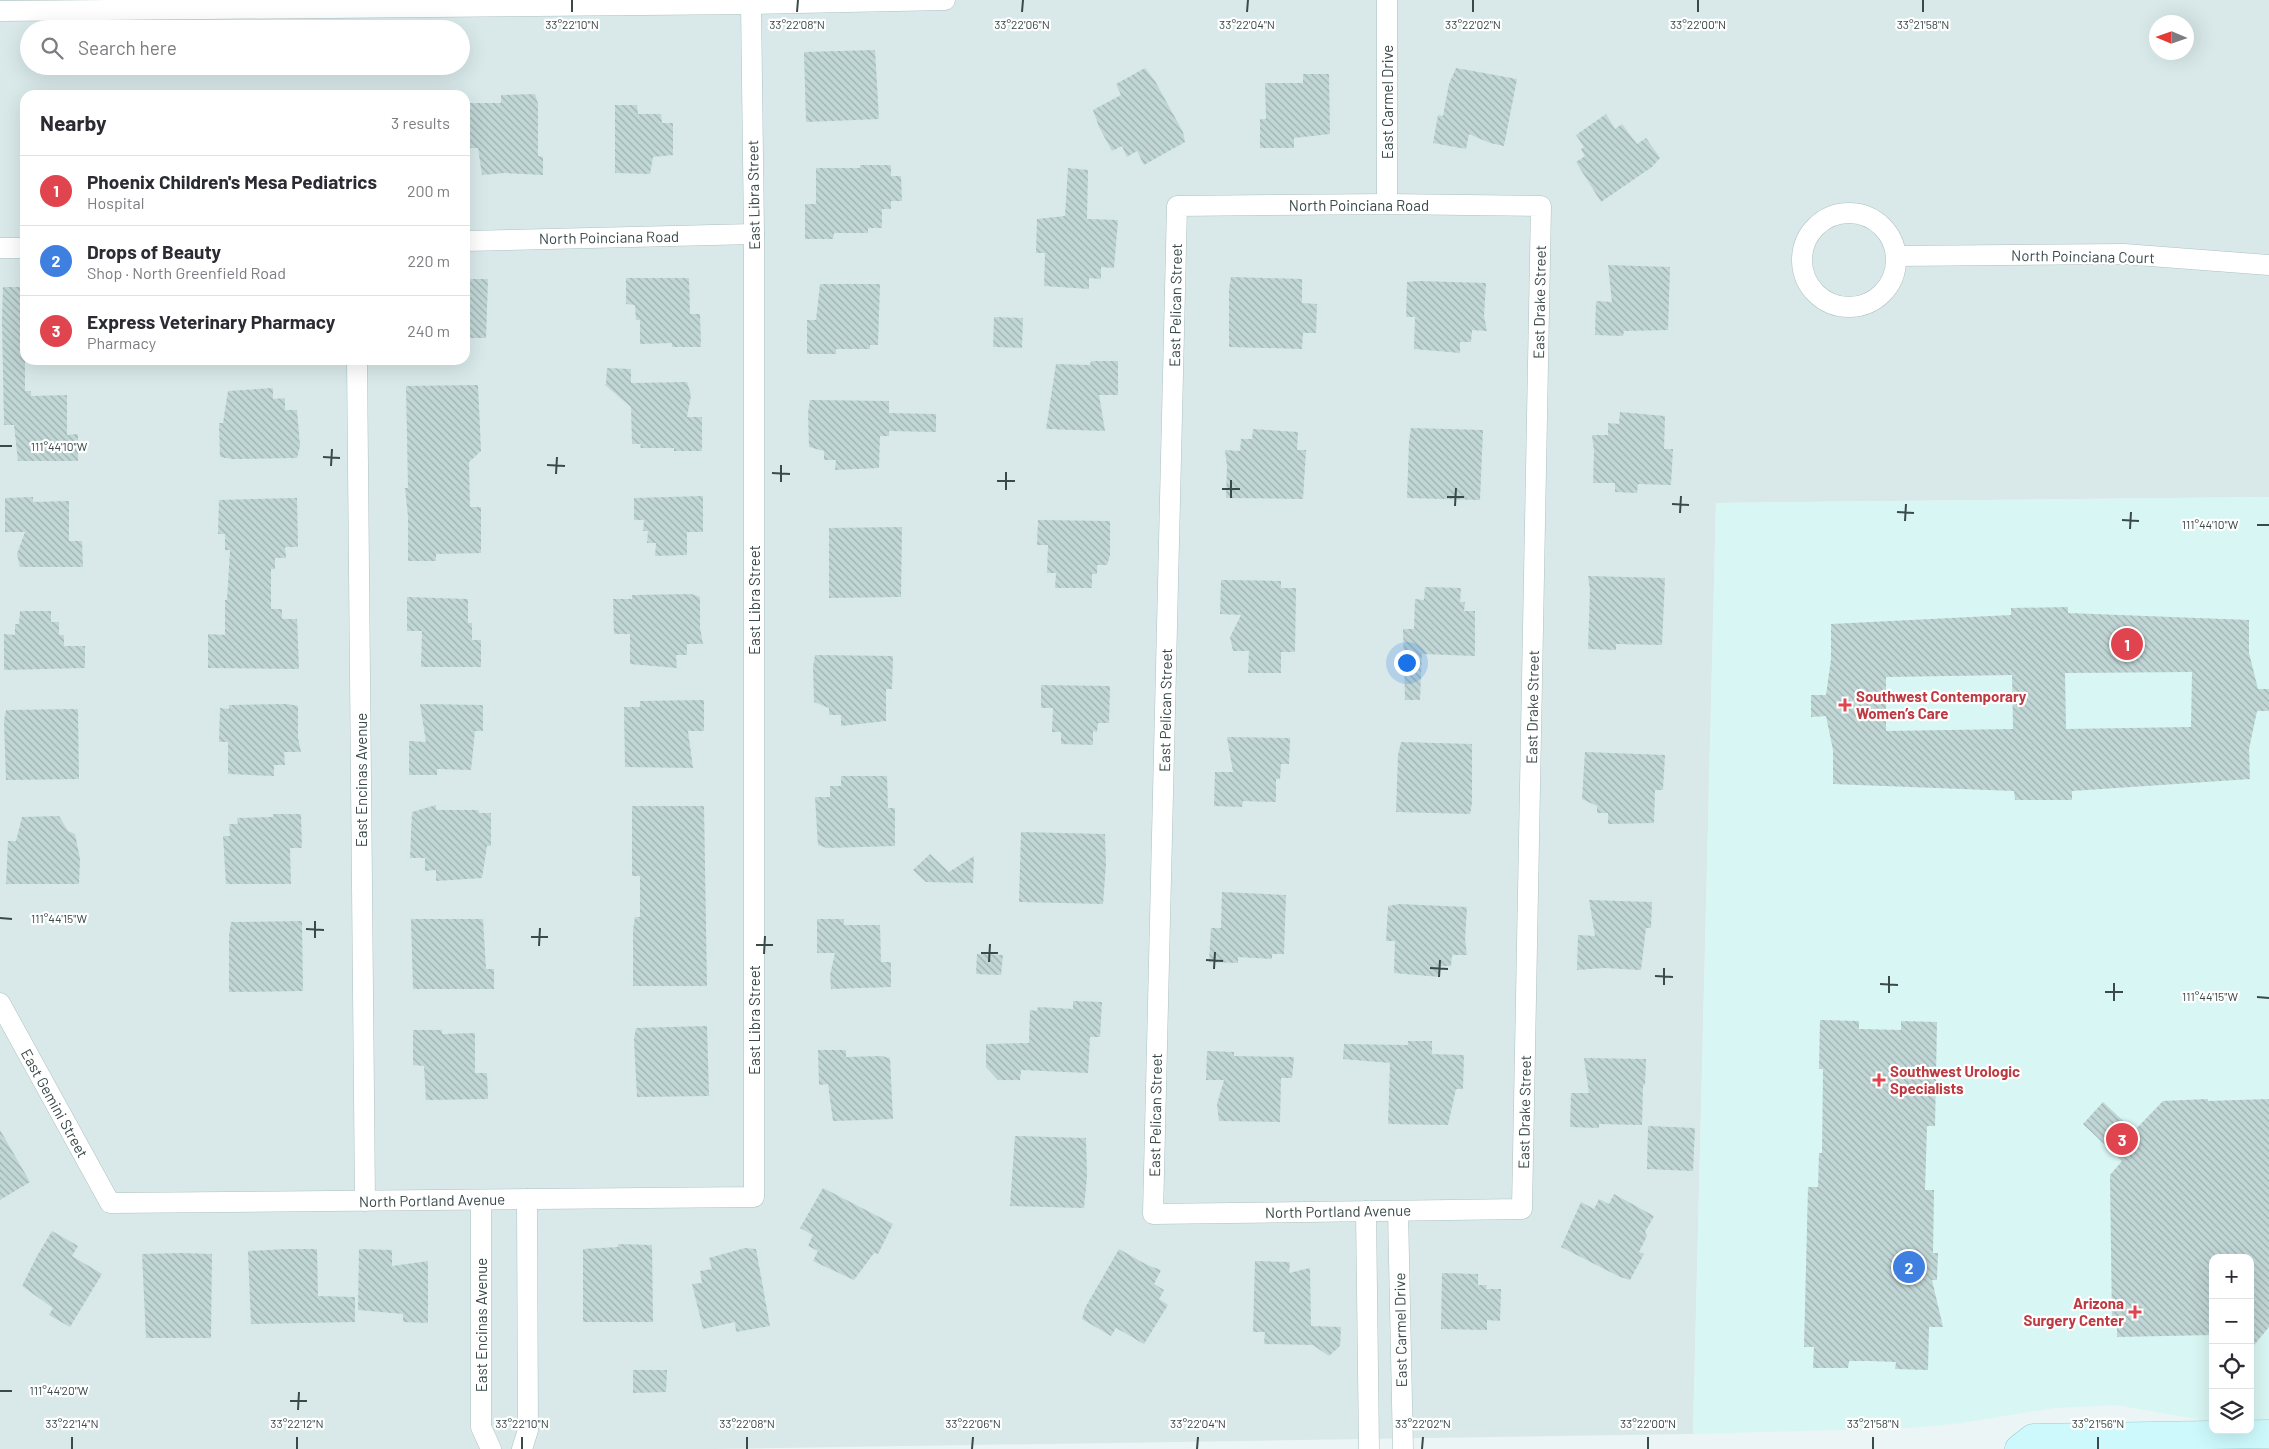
<!DOCTYPE html>
<meta charset="utf-8">
<style>
body{margin:0;font-family:Barlow,sans-serif;background:#f7f7f7;color:#2b2b33}
.controls{position:absolute;right:15px;bottom:15px;display:grid;overflow:hidden;border-radius:10px;box-shadow:0 5px 20px #0002}
.controls button{width:45px;height:45px;display:grid;place-items:center;padding:0;border:0;border-bottom:1px solid #e1e1e2;background:#fff;color:#2b2b33;font:25px sans-serif}
.compass{position:absolute;left:2149px;top:15px;width:45px;height:45px;border-radius:50%;background:#fff;box-shadow:0 5px 20px #0002;rotate:272deg}
.you{position:absolute;left:1406px;top:662px;width:18px;height:18px;margin:-12px;border:4px solid #fff;border-radius:50%;background:#1a73e8;box-shadow:0 0 0 8px #1a73e833}
.badge{display:grid;place-items:center;width:32px;height:32px;border-radius:50%;background:#111827;color:#fff;font-size:16px;font-weight:700}
.pin{position:absolute;translate:-50% -50%;border:2px solid #fff;box-shadow:0 1px 5px #0006}
.list{margin:0;padding:0;list-style:none}
h2{display:flex;justify-content:space-between;align-items:center;height:65px;margin:0;padding:0 20px;font-size:21px}
h2 small{font-size:16px;font-weight:400;color:#7c7c81}
.list li{display:grid;grid-template-columns:32px 1fr auto;gap:15px;align-items:center;box-sizing:border-box;height:70px;padding:0 20px;border-top:1px solid #e1e1e2}
.list b{display:block;font-size:19px;white-space:nowrap}
.list p{margin:0;font-size:16px;white-space:nowrap;color:#7c7c81}
.list em{font-size:16px;font-style:normal;color:#7c7c81}
.icon{flex:none;width:28px;height:28px;fill:none;stroke:currentColor;stroke-width:2;stroke-linecap:round;stroke-linejoin:round}
.map{position:relative;flex:none;width:2269px;height:1449px;overflow:hidden}
.search{position:absolute;background:#fff;box-shadow:0 5px 20px #0002;left:20px;top:20px;width:450px;height:55px;display:flex;align-items:center;gap:12px;box-sizing:border-box;padding:0 18px;border-radius:28px;color:#7c7c81;font-size:19px}
.panel{position:absolute;background:#fff;box-shadow:0 5px 20px #0002;left:20px;top:90px;width:450px;height:275px;border-radius:15px}
.map>svg:first-child{display:block}
</style>
<div class="map">
<svg width="2269" height="1449" viewBox="0 0 2269 1449">
<defs>
<pattern id="building-back-hatch" width="6" height="6" patternUnits="userSpaceOnUse" patternTransform="scale(1.25)"><rect width="6" height="6" fill="#c1d7d6"/><path d="M-1 5l2 2M0 0l6 6M5-1l2 2" fill="none" stroke="#9eb0b0"/></pattern>
</defs>
<rect width="100%" height="100%" fill="#ebf5f5"/>
<path fill="#d9e9e9" fill-rule="evenodd" d="M0 0H2269V497L1716 503 1693 1434 716 1449H0ZM2156 22H2186V52H2156ZM29 29H461V66H29ZM25 95H465V360H25Z"/>
<path fill="#d8f6f3" d="M2269 497V1419H2250V1258H2213V1420H2202L2116 1405 2054 1408 1961 1423 1911 1428 1693 1434 1716 503Z"/>
<g fill="url(#building-back-hatch)" fill-rule="evenodd">
<path d="M875 50 879 119 806 122 804 52Z"/>
<path d="M1145 68 1155 81 1183 132 1185 142 1144 165 1137 151 1127 157 1122 146 1112 151 1099 127 1093 110 1121 95 1116 84Z"/>
<path d="M1456 68 1517 79 1504 146 1490 143 1469 134 1466 149 1433 143 1438 115 1443 116 1449 84Z"/>
<path d="M1303 74H1329L1330 134 1294 138V148H1260V119H1266L1265 83H1303Z"/>
<path d="M535 94 538 104V156L543 157V175L505 173 482 175 478 148H467L469 103H501V95Z"/>
<path d="M615 105H637L638 114H661L662 123H673V155L653 157 650 174 615 173Z"/>
<path d="M1606 114 1615 129 1622 124 1637 144 1646 138 1660 158 1652 167 1601 202 1576 162 1585 156 1581 149 1584 147 1576 135Z"/>
<path d="M860 165H891V176H901L902 201H891V209H882V228H868V233H834L833 239H805V204H816V168H860Z"/>
<path d="M1068 168 1088 170 1087 219 1118 220 1114 268 1101 267V279L1089 278V289L1044 286 1045 253H1036L1037 219 1065 216Z"/>
<path d="M1608 265 1670 267 1668 330 1624 331 1623 336 1595 335 1596 301 1612 302Z"/>
<path d="M1231 277 1302 279V303L1317 304 1316 333H1303L1302 349 1229 347V289Z"/>
<path d="M626 278H689L690 314H700L701 347H672V343L640 344V320H636L635 305 626 304Z"/>
<path d="M465 279H488L486 338H465Z"/>
<path d="M1420 281 1486 283 1484 316 1487 331 1472 330 1471 342H1460V353L1414 349 1415 317H1406L1407 282Z"/>
<path d="M820 284H880L878 345H870V349H836V354H807V320H816Z"/>
<path d="M3 287H25V391H31V396L67 395V435L78 434V461H18L14 425H4L2 321Z"/>
<path d="M994 317 1023 318 1022 348 993 347Z"/>
<path d="M1091 361H1118V395H1099L1105 431 1046 429 1056 364 1090 365Z"/>
<path d="M607 368 631 369V383L687 382 691 395 687 417H702V451H674V448H640L641 444H632L631 407 604 384H606Z"/>
<path d="M478 385 481 451 469 462 470 507H481V553L436 554V561H408V516L405 488H408L406 386Z"/>
<path d="M273 388V399L285 398V410H297L300 446 297 458 232 459 220 457 219 423H223L228 391Z"/>
<path d="M810 400 889 401V413L936 414V432L889 431V436H880L879 468 835 470 836 460H824V451L809 447 808 413Z"/>
<path d="M1620 412 1665 416 1664 449H1673L1671 485 1638 484 1637 493 1615 492V483H1593L1594 451 1592 435H1608V423L1619 424Z"/>
<path d="M1411 428 1483 430 1480 500 1407 498 1409 441Z"/>
<path d="M1253 429 1298 432 1297 450H1306L1303 499 1226 498 1227 466 1225 450 1240 451 1241 439H1252Z"/>
<path d="M703 496V532H687V555L655 556 656 543H647L648 531H643L644 520H634V498Z"/>
<path d="M33 497V502L69 501V541H82L83 567H20L17 554 25 532H5V498Z"/>
<path d="M297 498 298 547H285L286 558H275V569H271V609H282V619H297L299 669 208 668V634L225 635V600H227L230 550H225V534H218L219 500Z"/>
<path d="M1038 520 1110 521V555L1107 565H1097V574H1092V588H1055L1056 573H1047L1048 545H1037Z"/>
<path d="M902 527 901 597 829 598V528Z"/>
<path d="M1588 576 1665 578 1662 645 1616 644V650L1588 649 1590 590Z"/>
<path d="M1221 580 1281 581V588H1296L1295 652H1281V673H1248L1249 651H1233L1230 637 1241 615 1220 614Z"/>
<path d="M1425 587 1461 588 1460 602H1465L1464 611H1475V656L1422 654 1420 700H1405L1403 629H1414L1415 599 1424 600Z"/>
<path d="M691 594 700 597V628L703 644H687V655H676L677 668 630 664V634H614L613 599H632V595Z"/>
<path d="M407 597 468 599V623H472V640H481V667H421L422 631H407Z"/>
<path d="M2068 607V613L2249 620V653L2258 689H2269V711H2257L2249 749 2250 779 2072 791V800H2015L2014 791 1833 784V750L1826 716 1811 717V695H1826L1831 659V624L2011 615V608ZM2192 672 2191 727 2066 729 2065 673ZM2012 675 2013 729 1886 731V677Z"/>
<path d="M20 611H51V622H59V635H64V646H85V668L4 670V634L15 635V624H19Z"/>
<path d="M815 655 893 656 892 689H886V721L841 726V715H829V708L814 702 813 667Z"/>
<path d="M1041 685 1110 686 1109 723H1098L1097 732 1093 731V745L1061 744V732H1052L1053 708H1041Z"/>
<path d="M704 700V731H688L693 768 625 767 624 707H640V701Z"/>
<path d="M287 704 298 706V738L301 752H284L285 765H274V776L228 774V742H219L220 708 229 709V705Z"/>
<path d="M420 704 483 705V731H475L471 770 437 769V775H409V741L426 742Z"/>
<path d="M78 709 79 779 6 780 4 721 6 710Z"/>
<path d="M1227 737 1290 738 1289 764H1281L1280 779H1276V802L1243 801 1242 807 1214 806 1215 772H1233Z"/>
<path d="M1401 742 1472 744V803L1470 814 1396 812 1398 755Z"/>
<path d="M1585 752 1665 755 1663 790H1655L1654 823 1608 824V813H1597V806L1582 799Z"/>
<path d="M841 776H887L888 808H895V846L827 848 818 845 815 797H830V786H841Z"/>
<path d="M436 805V810H478L479 813H491V846H487L482 878 436 881V870L425 871V858H410L412 812Z"/>
<path d="M632 806H704L707 986H633V930L635 917H640V876H632Z"/>
<path d="M273 814H301L302 848H290L291 884H226L223 836H230L229 824H238L237 818 273 817Z"/>
<path d="M59 816 68 831 75 834 80 859 79 884H6L8 841H16L22 817Z"/>
<path d="M1021 832 1105 834 1106 864 1103 904 1019 902Z"/>
<path d="M930 854 949 872 974 856 973 883 926 882 913 870Z"/>
<path d="M1222 892 1286 895 1284 954H1272V959L1238 957V963L1209 962 1211 928H1221Z"/>
<path d="M1589 900 1652 902 1651 928H1646L1641 970 1604 968 1577 970 1578 935 1595 936Z"/>
<path d="M1399 904 1467 907 1465 939 1467 955H1452L1451 966H1441L1440 977 1394 973 1395 941H1386L1388 906Z"/>
<path d="M411 919H483L486 969H494V989H413Z"/>
<path d="M817 919H844V925H880L881 962H891V987L831 989 830 975 835 953H817Z"/>
<path d="M302 921 303 991 229 992V936L231 922Z"/>
<path d="M977 954 1003 955 1001 975 976 974Z"/>
<path d="M1073 1001 1102 1002 1100 1037H1090L1088 1073 1021 1070 1020 1080H998L986 1067V1044L1029 1043 1030 1010 1037 1011 1038 1007 1073 1009Z"/>
<path d="M1820 1020 1859 1021V1029L1901 1030V1021L1937 1022 1935 1126H1927L1925 1190H1934L1933 1253H1938L1937 1280H1932L1943 1327H1929L1928 1370 1895 1369 1896 1362 1870 1361H1849L1848 1368H1813L1814 1347H1804L1808 1187H1818L1819 1153H1822L1823 1069H1819Z"/>
<path d="M707 1026 709 1096 637 1097 634 1040 636 1028Z"/>
<path d="M413 1030H442V1034L475 1033V1073H487L488 1099 426 1100 424 1066 413 1065Z"/>
<path d="M1408 1041H1432V1054L1464 1055 1463 1089H1456L1448 1125 1388 1124 1390 1063 1343 1059 1344 1044 1408 1045Z"/>
<path d="M818 1050H846V1057L881 1056 890 1058 893 1119 833 1121 828 1084 819 1085Z"/>
<path d="M1207 1051 1234 1052V1056L1294 1057 1292 1078H1281L1280 1122 1219 1121 1217 1104 1224 1080H1206Z"/>
<path d="M1584 1058 1646 1059 1645 1085H1643L1642 1125 1599 1124V1128L1570 1127 1571 1093H1589Z"/>
<path d="M2208 1099V1101L2269 1099V1327L2250 1350V1258H2213V1335L2117 1337V1321L2112 1322 2110 1175 2122 1161 2083 1124 2103 1102 2134 1131 2163 1101Z"/>
<path d="M1648 1126 1695 1128 1693 1171 1647 1169Z"/>
<path d="M0 1130 30 1182 0 1200Z"/>
<path d="M1015 1136 1086 1138 1087 1176 1084 1208 1010 1206Z"/>
<path d="M823 1188 893 1224 878 1254 874 1253 854 1280 813 1261 818 1251 808 1246 813 1235 800 1228Z"/>
<path d="M1614 1194 1654 1216 1645 1232 1647 1236 1639 1252 1644 1254 1630 1280 1620 1277 1561 1247 1581 1202 1594 1209 1599 1199 1609 1204Z"/>
<path d="M52 1231 78 1246 72 1256 102 1274 70 1327 49 1315 53 1308 22 1286 37 1256Z"/>
<path d="M618 1244 652 1245 653 1322H583V1249L618 1247Z"/>
<path d="M745 1248 756 1249 770 1326 736 1332 735 1322 703 1329 692 1284 702 1283 700 1271 712 1269 709 1258Z"/>
<path d="M288 1249H317L318 1296 355 1297V1322L251 1324 248 1251Z"/>
<path d="M359 1249 392 1250V1266L428 1261V1323L403 1322V1314L358 1310Z"/>
<path d="M1119 1249 1147 1265 1161 1270 1154 1284 1164 1290 1159 1299 1168 1305 1144 1344 1116 1328 1111 1336 1082 1319 1085 1308Z"/>
<path d="M181 1253 212 1254 211 1338H146L142 1254Z"/>
<path d="M1255 1261 1290 1262 1289 1273 1310 1268 1311 1326 1341 1327 1340 1346 1329 1356 1313 1345 1264 1344 1265 1332H1253Z"/>
<path d="M1442 1273 1478 1274V1285H1487L1486 1289H1501L1500 1321 1487 1320V1330L1441 1329Z"/>
<path d="M633 1370H667L666 1392 633 1393Z"/>
</g>
<g fill="none" stroke-linecap="round" stroke-linejoin="round">
<defs>
<g id="minor">
<path d="M1387 0V204"/>
<path d="M0 11 751 4 945 0"/>
<path d="M1387 204 1541 206 1522 1209 1153 1214 1177 206Z"/>
<circle cx="1849" cy="260" r="47"/>
<path d="M465 241 754 234"/>
<path d="M0 248H25"/>
<path d="M1897 256 2124 254 2269 265"/>
<path d="M357 360 365 1201"/>
<path d="M0 1003 110 1203 754 1197V234L751 4"/>
<path d="M481 1200V1427L491 1449"/>
<path d="M1366 1211 1369 1449"/>
<path d="M1398 1211 1403 1449"/>
<path d="M522 1449 528 1430 527 1199"/>
</g>
<path id="secondary" d="M2019 1449 2033 1438 2269 1434"/>
</defs>
<use href="#minor" stroke="#aec1c1" stroke-width="21"/>
<use href="#secondary" stroke="#9accd1" stroke-width="29"/>
<use href="#minor" stroke="#fff" stroke-width="20"/>
<use href="#secondary" stroke="#cdf9fd" stroke-width="28"/>
</g>
<path fill="none" stroke="#394a49" stroke-width="2" d="M572 12V0M797 12 798 0M1022 12 1023 0M1247 12 1248 0M1473 12V0M1698 12V0M1923 12V0M0 446H12M323 457 340 458M547 465 565 466M331 466 332 449M772 473 790 474M556 474 557 457M997 481H1015M781 482V465M1222 489H1240M1006 490V472M1447 497H1464M1231 498V480M1672 504 1689 505M1455 506 1456 488M1897 512 1914 513M1680 513 1681 496M2122 520 2139 521M1905 521 1906 504M2257 525H2269M2130 529 2131 512M0 918 12 919M306 929 324 930M531 937H548M315 938V921M756 945H773M539 946 540 928M981 953H998M764 954 765 936M1206 960 1223 961M989 962 990 944M1430 968 1448 969M1214 969 1215 952M1655 976 1673 977M1439 977 1440 960M1880 984 1898 985M1664 985V968M2105 992H2123M1889 993V976M2257 997 2269 998M2114 1001V983M0 1391H12M290 1401H307M298 1410 299 1392M72 1449V1437M297 1449V1437M522 1449V1437M747 1449V1437M972 1449 973 1437M1197 1449 1198 1437M1422 1449 1423 1437M1648 1449V1437M1873 1449V1437M2098 1449V1437"/>
<g fill="#e0444e" stroke="#fff" stroke-width="2">
<path d="M1842.5 697.5h5v5h5v5h-5v5h-5v-5h-5v-5h5z"/>
<path d="M1876.5 1072.5h5v5h5v5h-5v5h-5v-5h-5v-5h5z"/>
<path d="M2132.5 1304.5h5v5h5v5h-5v5h-5v-5h-5v-5h5z"/>
</g>
<g text-anchor="middle" dominant-baseline="central" stroke-width="4.5" stroke-linejoin="round" paint-order="stroke">
<g font-size="15" fill="#394a49" stroke="#fff">
<text transform="translate(1387 102) rotate(-90)">East Carmel Drive</text>
<text transform="translate(753 195) rotate(-91)">East Libra Street</text>
<text x="1359" y="205">North Poinciana Road</text>
<text transform="translate(609 237) rotate(-1)">North Poinciana Road</text>
<text transform="translate(2083 256) rotate(1)">North Poinciana Court</text>
<text transform="translate(1539 302) rotate(-89)">East Drake Street</text>
<text transform="translate(1175 305) rotate(-89)">East Pelican Street</text>
<text transform="translate(754 600) rotate(-90)">East Libra Street</text>
<text transform="translate(1532 707) rotate(-89)">East Drake Street</text>
<text transform="translate(1165 710) rotate(-89)">East Pelican Street</text>
<text transform="translate(361 780) rotate(-90)">East Encinas Avenue</text>
<text transform="translate(754 1020) rotate(-90)">East Libra Street</text>
<text transform="translate(55 1103) rotate(61)">East Gemini Street</text>
<text transform="translate(1524 1112) rotate(-89)">East Drake Street</text>
<text transform="translate(1155 1115) rotate(-89)">East Pelican Street</text>
<text transform="translate(432 1200) rotate(-1)">North Portland Avenue</text>
<text transform="translate(1338 1211) rotate(-1)">North Portland Avenue</text>
<text transform="translate(481 1325) rotate(-90)">East Encinas Avenue</text>
<text transform="translate(1400 1330) rotate(-91)">East Carmel Drive</text>
</g>
<g font-size="15" font-weight="bold" fill="#be3a42" stroke="#fff" text-anchor="start">
<text x="1856" y="696">Southwest Contemporary<tspan x="1856" dy="17">Women’s Care</tspan></text>
<text x="1890" y="1071">Southwest Urologic<tspan x="1890" dy="17">Specialists</tspan></text>
<text x="2124" y="1303" text-anchor="end">Arizona<tspan x="2124" dy="17">Surgery Center</tspan></text>
</g>
</g>
<g font-size="12" text-anchor="middle" fill="#394a49" stroke="#fff" stroke-width="4.5" stroke-linejoin="round" paint-order="stroke">
<text x="572" y="29">33°22'10"N</text>
<text x="797" y="29">33°22'08"N</text>
<text x="1022" y="29">33°22'06"N</text>
<text x="1247" y="29">33°22'04"N</text>
<text x="1473" y="29">33°22'02"N</text>
<text x="1698" y="29">33°22'00"N</text>
<text x="1923" y="29">33°21'58"N</text>
<text x="59" y="451">111°44'10"W</text>
<text x="2210" y="529">111°44'10"W</text>
<text x="59" y="923">111°44'15"W</text>
<text x="2210" y="1001">111°44'15"W</text>
<text x="59" y="1395">111°44'20"W</text>
<text x="72" y="1428">33°22'14"N</text>
<text x="297" y="1428">33°22'12"N</text>
<text x="522" y="1428">33°22'10"N</text>
<text x="747" y="1428">33°22'08"N</text>
<text x="973" y="1428">33°22'06"N</text>
<text x="1198" y="1428">33°22'04"N</text>
<text x="1423" y="1428">33°22'02"N</text>
<text x="1648" y="1428">33°22'00"N</text>
<text x="1873" y="1428">33°21'58"N</text>
<text x="2098" y="1428">33°21'56"N</text>
</g>
</svg>
<div class="controls">
<button>+</button>
<button>−</button>
<button><svg class="icon" aria-label="locate" viewBox="0 0 24 24"><circle cx="12" cy="12" r="6"/><path d="M12 2v4M12 18v4M2 12h4M18 12h4"/></svg></button>
<button><svg class="icon" aria-label="layers" viewBox="0 0 24 24"><path d="M12 4l9 5-9 5-9-5zM3 14l9 5 9-5"/></svg></button>
</div>
<svg class="compass" viewBox="-18 -18 36 36"><path d="M0-13l5 13h-10z" fill="#e53935"/><path d="M0 13l5-13h-10z" fill="#7c7c81"/></svg>
<div class="you"></div>
<div class="pin badge" style="left:2127px;top:644px;background:#e0444e">1</div>
<div class="pin badge" style="left:1909px;top:1267px;background:#3f7fe0">2</div>
<div class="pin badge" style="left:2122px;top:1139px;background:#e0444e">3</div>
<div class="search"><svg class="icon" aria-label="search" viewBox="0 0 24 24"><circle cx="10" cy="10" r="6"/><path d="M15 15l6 6"/></svg>Search here</div>
<section class="panel">
<h2>Nearby<small>3 results</small></h2>
<ul class="list">
<li><span class="badge" style="background:#e0444e">1</span><div><b>Phoenix Children's Mesa Pediatrics</b><p>Hospital</p></div><em>200 m</em></li>
<li><span class="badge" style="background:#3f7fe0">2</span><div><b>Drops of Beauty</b><p>Shop · North Greenfield Road</p></div><em>220 m</em></li>
<li><span class="badge" style="background:#e0444e">3</span><div><b>Express Veterinary Pharmacy</b><p>Pharmacy</p></div><em>240 m</em></li>
</ul>
</section>
</div>
